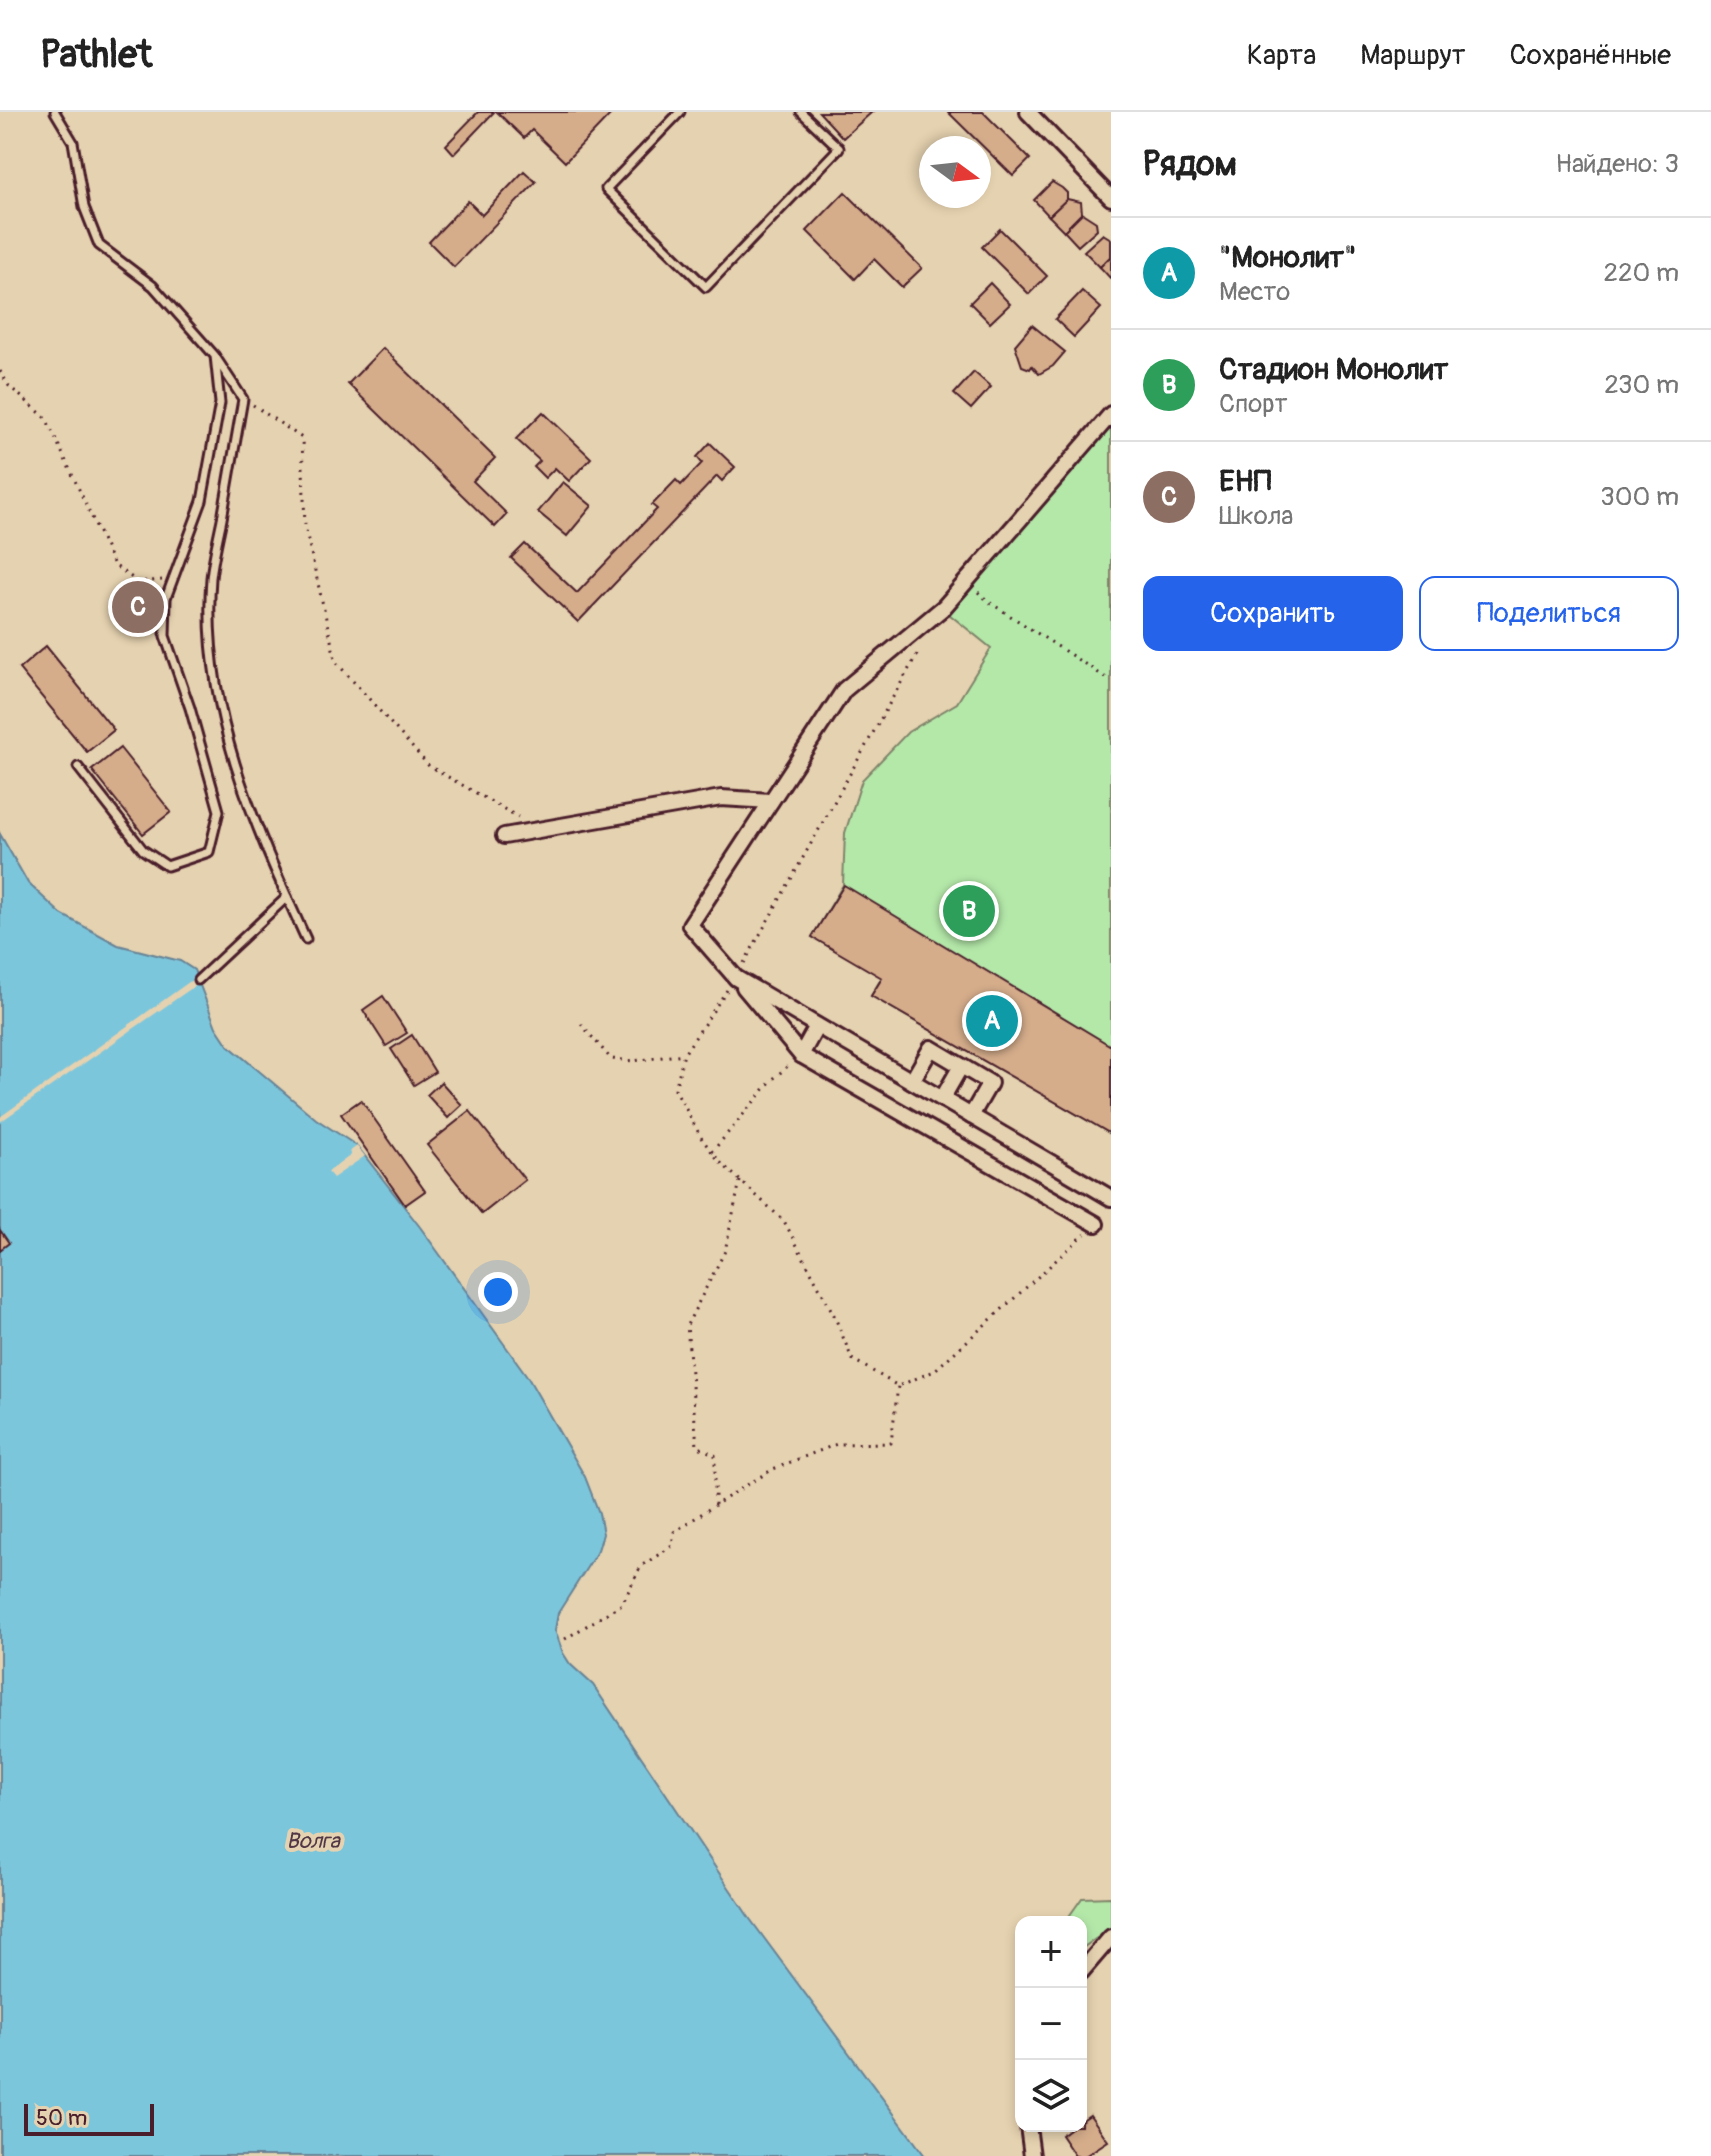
<!DOCTYPE html>
<html lang="ru">
<meta charset="utf-8">
<style>
body{margin:0;font-family:Pangolin,sans-serif;background:#f6f6f6;color:#222}
.controls{position:absolute;right:24px;bottom:24px;display:grid;overflow:hidden;border-radius:16px;box-shadow:0 4px 12px #0003}
.controls button{width:72px;height:72px;display:grid;place-items:center;padding:0;border:0;border-bottom:2px solid #e0e0e0;background:#fff;color:#222;font:40px sans-serif}
.compass{position:absolute;left:919px;top:24px;width:72px;height:72px;border-radius:50%;background:#fff;box-shadow:0 4px 12px #0003;rotate:105deg}
.scale{position:absolute;left:24px;bottom:20px;width:130px;box-sizing:border-box;padding-left:8px;border:4px solid #4a1f2b;border-top:0;font-size:22px;line-height:28px;white-space:nowrap;color:#4a1f2b;-webkit-text-stroke:6px #e5d2b0;paint-order:stroke}
.you{position:absolute;left:498px;top:1180px;width:28px;height:28px;margin:-20px;border:6px solid #fff;border-radius:50%;background:#1a73e8;box-shadow:0 0 0 12px #1a73e833}
.badge{display:grid;place-items:center;width:52px;height:52px;border-radius:50%;background:#2563eb;color:#fff;font-size:26px;font-weight:700}
.pin{position:absolute;translate:-50% -50%;border:4px solid #fff;box-shadow:0 2px 8px #0006}
.list{margin:0;padding:0;list-style:none}
h2{display:flex;justify-content:space-between;align-items:center;height:104px;margin:0;padding:0 32px;font-size:34px}
h2 small{font-size:26px;font-weight:400;color:#767676}
.list li{display:grid;grid-template-columns:52px 1fr auto;gap:24px;align-items:center;box-sizing:border-box;height:112px;padding:0 32px;border-top:2px solid #e0e0e0}
.list b{display:block;font-size:30px;white-space:nowrap}
.list p{margin:0;font-size:26px;white-space:nowrap;color:#767676}
.list em{font-size:26px;font-style:normal;color:#767676}
.actions{display:flex;gap:16px;padding:24px 32px}
.actions a{flex:1;padding:18px 0;border:2px solid #2563eb;border-radius:16px;text-align:center;font-size:28px;color:#2563eb}
.actions .main{background:#2563eb;color:#fff}
.icon{flex:none;width:44px;height:44px;fill:none;stroke:currentColor;stroke-width:2;stroke-linecap:round;stroke-linejoin:round}
.map{position:relative;flex:none;width:1111px;height:2044px;overflow:hidden}
header{display:flex;align-items:center;gap:48px;box-sizing:border-box;height:112px;padding:0 40px;background:#fff;border-bottom:2px solid #e0e0e0}
header strong{font-size:38px}
nav{display:flex;gap:44px;margin-inline-start:auto;font-size:28px}
main{display:flex}
aside{flex:1;background:#fff}
.map>svg:first-child{display:block}
</style>
<header>
<strong>Pathlet</strong>
<nav><a>Карта</a><a>Маршрут</a><a>Сохранённые</a></nav>
</header>
<main>
<div class="map">
<svg width="1111" height="2044" viewBox="0 0 1111 2044">
<rect width="100%" height="100%" fill="#e5d2b0"/>
<filter id="ink" filterUnits="userSpaceOnUse"><feTurbulence type="fractalNoise" baseFrequency=".0125" numOctaves="2"/><feDisplacementMap in="SourceGraphic" scale="16" xChannelSelector="R" yChannelSelector="G"/><feConvolveMatrix kernelMatrix="1 2 1 2 8 2 1 2 1" color-interpolation-filters="sRGB"/></filter>
<g filter="url(#ink)">
<g fill="#b4e8a9" stroke="#7f846a" stroke-width="2">
<path d="M1111 314V1022L871 884 882 865 812 825 843 773 845 721 862 668 908 620 957 591 991 536 949 502Z"/>
<path d="M1111 1785V1816L1081 1837V1810H1065L1082 1786Z"/>
</g>
<path fill="#7cc6dc" stroke="#688395" stroke-width="2" d="M0 722 28 771 61 802 118 833 180 849 194 858 216 915 228 933 316 1007 357 1034 420 1115 527 1264 585 1365 599 1401 603 1422 598 1438 558 1501 555 1518 563 1541 570 1552 593 1573 750 1807 925 2044H0Z"/>
<g fill="#e5d2b0">
<path d="M196 865 199 871 0 1010V1005Z"/>
<path d="M357 1034 365 1044 333 1066 328 1060 351 1043 349 1040Z"/>
</g>
<g fill="#d5ad8b" stroke="#4a1f2b" stroke-width="2">
<path d="M478 0H494L454 42 446 33Z"/>
<path d="M497 0H613L565 50 532 18 524 26Z"/>
<path d="M819 0H872L843 26Z"/>
<path d="M948 0H983L1030 47 1013 64Z"/>
<path d="M524 59 536 70 454 155 429 130 468 89 482 103Z"/>
<path d="M1052 70 1062 76 1067 81V87L1049 104 1034 88Z"/>
<path d="M845 80 922 156 902 175 874 147 855 167 807 119Z"/>
<path d="M1067 87 1081 90 1082 101 1064 119 1049 104Z"/>
<path d="M1082 101 1096 110 1097 117 1078 134 1064 119Z"/>
<path d="M1000 117 1047 164 1029 182 982 135Z"/>
<path d="M1103 122 1111 127V144L1100 155 1084 139Z"/>
<path d="M1111 144V167L1100 155Z"/>
<path d="M990 171 1010 192 990 211 970 191Z"/>
<path d="M1082 179 1101 196 1074 225 1055 207Z"/>
<path d="M1032 213 1065 240 1053 254 1039 262 1032 254 1030 257 1022 254 1015 233Z"/>
<path d="M383 236 495 346 473 369 507 402 495 415 348 272Z"/>
<path d="M974 260 991 275 971 297 954 282Z"/>
<path d="M543 300 591 346 569 369 555 356 545 366 534 355 540 349 516 327Z"/>
<path d="M710 331 735 355 722 369 717 364 578 510 511 446 525 432 577 481 657 397 652 393 676 368 681 373 702 351 697 345Z"/>
<path d="M563 370 592 394 567 424 538 400Z"/>
<path d="M46 534 114 618 87 640 19 557Z"/>
<path d="M120 636 171 700 143 722 92 658Z"/>
<path d="M844 773 1111 934V1022L871 884 882 866 812 825Z"/>
<path d="M383 884 407 921 386 934 363 898Z"/>
<path d="M412 923 435 960 414 973 391 937Z"/>
<path d="M441 970 462 993 448 1006 427 983Z"/>
<path d="M361 988 425 1079 405 1093 341 1002Z"/>
<path d="M470 999 525 1068 482 1102 427 1033Z"/>
<path d="M0 1118 9 1131 0 1138Z"/>
<path d="M1090 2003 1108 2029 1085 2044H1075L1061 2023 1073 2014H1081V2009Z"/>
</g>
<g fill="none" stroke-linecap="round" stroke-linejoin="round">
<defs>
<g id="service">
<path d="M55 0 73 30 84 95 99 133 153 174 215 244 220 291 202 389 166 486 165 524 190 596 219 699 209 740 167 754 143 738 78 655"/>
<path d="M680 0 606 77 706 175 839 36 801 0"/>
<path d="M216 246 243 287C236 327 229 367 222 407 218 426 213 447 211 466 201 595 254 713 306 827"/>
<path d="M198 868 287 785"/>
</g>
<g id="minor">
<path d="M1028 0 1111 86"/>
<path d="M1111 302 944 495 844 578 690 813 736 866 1111 1086"/>
<path d="M504 724 721 686 771 689"/>
<path d="M744 875 801 943 1096 1112"/>
<path d="M801 943 817 914"/>
<path d="M912 969 931 936 990 971 971 1004"/>
<path d="M942 987 961 954"/>
<path d="M1081 1860 1111 1825"/>
<path d="M1028 2014 1032 2044"/>
</g>
</defs>
<use href="#service" stroke="#4a1f2b" stroke-width="13"/>
<use href="#minor" stroke="#4a1f2b" stroke-width="20"/>
<g stroke="#4a1f2b" stroke-width="3" stroke-dasharray="2 6" stroke-linecap="butt">
<path d="M0 259 9 274 46 306 114 453 138 470 162 468"/>
<path d="M253 293 302 326 305 415 336 550 429 654 518 705"/>
<path d="M978 480 989 490 1111 569"/>
<path d="M744 851 920 537"/>
<path d="M727 878 684 942 675 977 702 1027 720 1050 784 1109 834 1203 852 1247 898 1274 934 1259 1085 1122"/>
<path d="M581 912 611 947 634 949 684 942"/>
<path d="M712 1040 772 968 789 953"/>
<path d="M740 1069 725 1139 687 1213 697 1334 715 1343V1393L773 1357 837 1332 891 1331 898 1274"/>
<path d="M565 1527 622 1492 641 1454 672 1434 674 1420 715 1393"/>
</g>
<use href="#service" stroke="#e5d2b0" stroke-width="7"/>
<use href="#minor" stroke="#e5d2b0" stroke-width="14"/>
</g>
</g>
<g text-anchor="middle" dominant-baseline="central" stroke-width="8" stroke-linejoin="round" paint-order="stroke">
<g font-size="22" font-style="italic" fill="#523846" stroke="#e5d2b0">
<text x="313" y="1729">Волга</text>
</g>
</g>
</svg>
<div class="controls">
<button>+</button>
<button>−</button>
<button><svg class="icon" aria-label="layers" viewBox="0 0 24 24"><path d="M12 4l9 5-9 5-9-5zM3 14l9 5 9-5"/></svg></button>
</div>
<svg class="compass" viewBox="-18 -18 36 36"><path d="M0-13l5 13h-10z" fill="#e53935"/><path d="M0 13l5-13h-10z" fill="#767676"/></svg>
<div class="scale">50 m</div>
<div class="you"></div>
<div class="pin badge" style="left:992px;top:909px;background:#0f9aa8">A</div>
<div class="pin badge" style="left:969px;top:799px;background:#2e9e5b">B</div>
<div class="pin badge" style="left:138px;top:495px;background:#8d6e63">C</div>
</div>
<aside>
<h2>Рядом<small>Найдено: 3</small></h2>
<ul class="list">
<li><span class="badge" style="background:#0f9aa8">A</span><div><b>&quot;Монолит&quot;</b><p>Место</p></div><em>220 m</em></li>
<li><span class="badge" style="background:#2e9e5b">B</span><div><b>Стадион Монолит</b><p>Спорт</p></div><em>230 m</em></li>
<li><span class="badge" style="background:#8d6e63">C</span><div><b>ЕНП</b><p>Школа</p></div><em>300 m</em></li>
</ul>
<div class="actions"><a class="main">Сохранить</a><a>Поделиться</a></div>
</aside>
</main>
